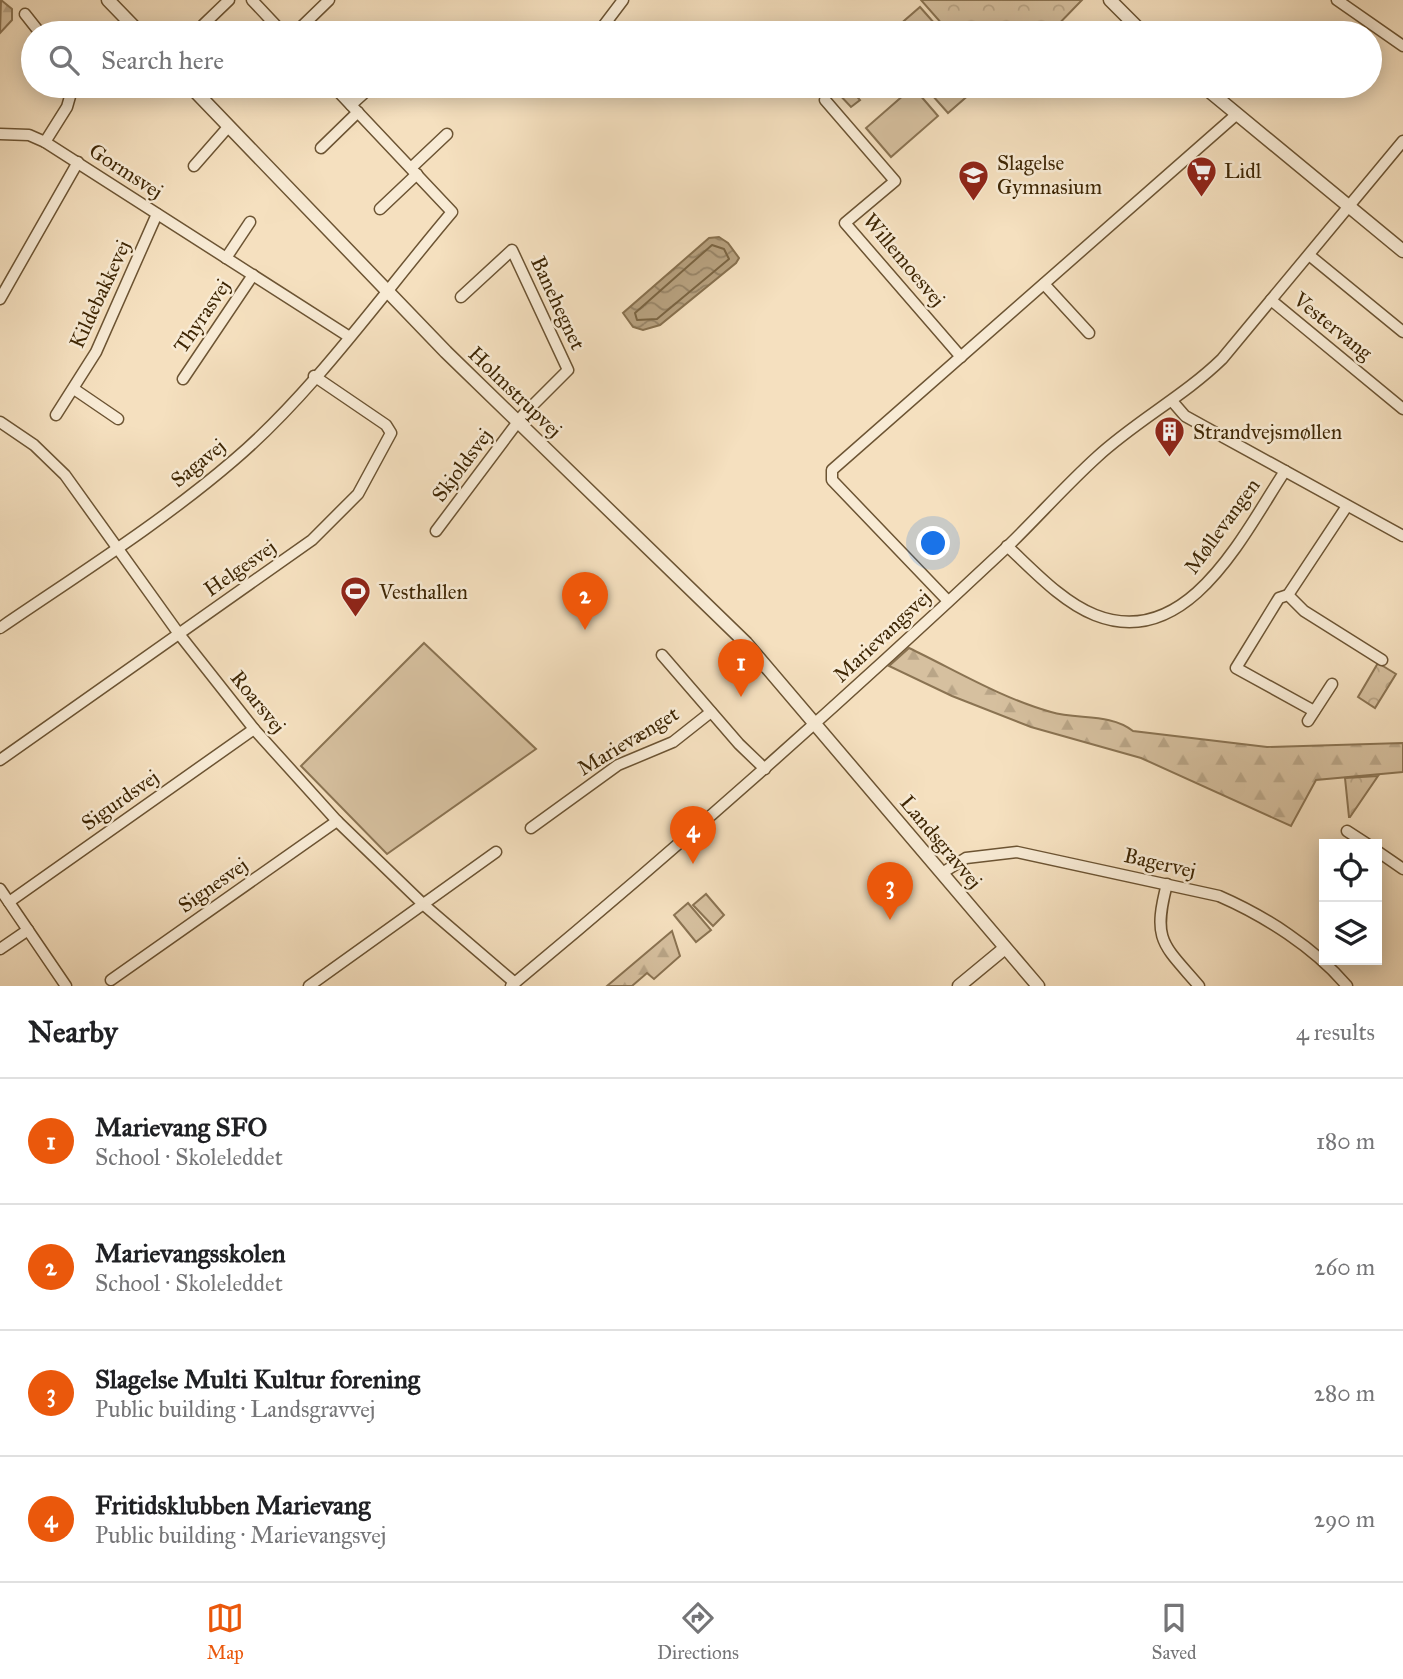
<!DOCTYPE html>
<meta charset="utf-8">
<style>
body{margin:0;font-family:"IM FELL Great Primer",serif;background:#f2f2f2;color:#202124}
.controls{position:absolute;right:21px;bottom:21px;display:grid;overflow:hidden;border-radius:0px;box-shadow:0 4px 18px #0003}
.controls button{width:63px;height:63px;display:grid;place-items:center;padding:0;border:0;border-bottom:2px solid #e0e0e0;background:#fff;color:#202124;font:35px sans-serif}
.you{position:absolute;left:934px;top:544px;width:24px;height:24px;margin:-18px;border:5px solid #fff;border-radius:50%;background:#1a73e8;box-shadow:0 0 0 10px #1a73e833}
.badge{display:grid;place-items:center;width:46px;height:46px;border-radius:50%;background:#ea580c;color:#fff;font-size:23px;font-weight:700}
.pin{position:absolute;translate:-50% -58px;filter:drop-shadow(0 2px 4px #0008)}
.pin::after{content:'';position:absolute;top:37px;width:24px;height:21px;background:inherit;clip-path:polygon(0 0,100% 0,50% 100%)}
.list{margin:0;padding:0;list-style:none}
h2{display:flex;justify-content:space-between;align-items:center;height:91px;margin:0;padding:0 28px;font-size:30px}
h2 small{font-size:23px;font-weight:400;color:#757577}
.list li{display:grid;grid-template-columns:46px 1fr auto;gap:21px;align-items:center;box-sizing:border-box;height:126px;padding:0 28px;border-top:2px solid #e0e0e0}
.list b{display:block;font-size:26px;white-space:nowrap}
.list p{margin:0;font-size:23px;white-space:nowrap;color:#757577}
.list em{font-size:23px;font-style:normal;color:#757577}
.icon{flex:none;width:38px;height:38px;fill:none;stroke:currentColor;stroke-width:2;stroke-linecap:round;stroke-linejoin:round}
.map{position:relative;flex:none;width:1403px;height:986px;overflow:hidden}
.search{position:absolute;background:#fff;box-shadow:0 4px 18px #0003;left:21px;right:21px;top:21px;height:77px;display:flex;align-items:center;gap:18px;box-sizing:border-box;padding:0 24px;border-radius:38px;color:#757577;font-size:26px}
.sheet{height:595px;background:#fff}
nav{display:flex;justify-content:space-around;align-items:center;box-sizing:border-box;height:98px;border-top:2px solid #e0e0e0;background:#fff;font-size:19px;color:#757577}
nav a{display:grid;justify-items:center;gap:4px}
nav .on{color:#ea580c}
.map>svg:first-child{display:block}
</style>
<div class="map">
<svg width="1403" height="986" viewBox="0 0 1403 986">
<defs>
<pattern id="forest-firs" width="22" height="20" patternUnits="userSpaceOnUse" patternTransform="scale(1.75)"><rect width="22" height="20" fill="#d6c09f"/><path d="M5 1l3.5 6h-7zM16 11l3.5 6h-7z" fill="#b9a587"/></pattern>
<pattern id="park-crowns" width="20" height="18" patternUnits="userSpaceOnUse" patternTransform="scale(1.75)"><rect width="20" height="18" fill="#d6c09f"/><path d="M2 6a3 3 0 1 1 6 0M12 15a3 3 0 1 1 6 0" fill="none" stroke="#b9a587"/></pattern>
<pattern id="water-waves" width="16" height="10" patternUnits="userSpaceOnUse" patternTransform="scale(1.75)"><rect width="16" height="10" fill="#b7a17f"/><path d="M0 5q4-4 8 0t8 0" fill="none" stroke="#968366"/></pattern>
</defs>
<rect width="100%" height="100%" fill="#f5e0bf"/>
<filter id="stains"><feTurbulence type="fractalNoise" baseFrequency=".00286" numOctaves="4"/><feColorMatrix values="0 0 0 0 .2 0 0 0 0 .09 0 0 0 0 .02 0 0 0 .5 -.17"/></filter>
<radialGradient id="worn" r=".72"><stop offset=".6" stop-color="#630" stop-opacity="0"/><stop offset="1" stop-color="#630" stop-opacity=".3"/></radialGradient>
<g fill="url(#forest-firs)" stroke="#8a7352" stroke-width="2">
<path d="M1 0 12 9V20L0 33Z"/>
<path d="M909 648C955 670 1001 698 1051 712 1078 720 1110 713 1133 731L1267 747 1403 743V772L1316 780 1291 826 1141 758 1031 727 952 696 889 666Z"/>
<path d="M672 931 680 956 654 979 647 973 632 986H607Z"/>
</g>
<g fill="url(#park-crowns)" stroke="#8a7352" stroke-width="2">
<path d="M921 0H1082L1050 33H950Z"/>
<path d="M1378 663 1396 674 1375 708 1358 697Z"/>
<path d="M1378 776 1350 817H1349L1345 778Z"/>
</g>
<g fill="#d6c09f" stroke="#8a7352" stroke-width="2">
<path d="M920 7 943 33H890Z"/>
<path d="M842 86H848L860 100 851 107 836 91Z"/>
<path d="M924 86H979L948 113Z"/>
<path d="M913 87 938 116 891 157 866 128Z"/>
<path d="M424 643 536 749 387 854 301 766Z"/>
<path d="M706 894 724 915 713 926 693 905Z"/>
<path d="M688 903 711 930 696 942 674 915Z"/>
</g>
<path fill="url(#water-waves)" stroke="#87704e" stroke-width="2" d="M719 237 728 243 739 258 736 263 660 325 643 330 633 327 623 313 709 238Z"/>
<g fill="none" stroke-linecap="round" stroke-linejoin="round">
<path stroke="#7a6442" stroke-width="2" d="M712 245 724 249 729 259 657 319 637 320 635 313Z"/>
<defs>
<g id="minor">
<path d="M252 0 283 33"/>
<path d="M1337 0 1403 46"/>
<path d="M25 14 40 33"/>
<path d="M203 25 229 0"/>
<path d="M295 33 329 0"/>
<path d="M429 33 435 30"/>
<path d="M598 33 623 0"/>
<path d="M825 100 895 181 845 223 961 357"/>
<path d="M351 105 372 86"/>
<path d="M0 134 29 135 45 142 348 336"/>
<path d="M45 142 67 107 73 86"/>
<path d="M321 148 358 112"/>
<path d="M194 166 229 126"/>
<path d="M411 168 447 134"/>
<path d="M380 209 417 174"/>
<path d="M1309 255 1403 332"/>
<path d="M226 258 250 222"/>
<path d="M1044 284 1089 333"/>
<path d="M0 299 78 162"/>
<path d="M1271 300 1403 409"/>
<path d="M183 379 253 275"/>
<path d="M74 389 118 419"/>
<path d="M1172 401 1185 416 1403 536"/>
<path d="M56 415 96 352 157 214"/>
<path d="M0 422 34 445 65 475 179 634 254 729 337 821 424 905 515 983"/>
<path d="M436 531 523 415 568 370 512 250 461 297"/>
<path d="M1007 546C1033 570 1062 602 1095 615 1188 652 1244 533 1285 471"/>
<path d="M1288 595 1347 506"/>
<path d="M948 601 832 480V470L1237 114"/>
<path d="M0 628C79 574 162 522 234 460 314 392 384 292 452 212L333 86"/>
<path d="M662 655 739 744 765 769"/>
<path d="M1314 711 1236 668 1279 598 1288 595 1304 611 1382 660"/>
<path d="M1308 721 1332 684"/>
<path d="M0 760 312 540 358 494 391 433 386 425 314 376"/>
<path d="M531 828 618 765 673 742 711 712"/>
<path d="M1347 831 1367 844"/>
<path d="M1377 851 1403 869"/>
<path d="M942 873 966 858 1017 852 1219 896C1265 916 1315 948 1347 986"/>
<path d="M1167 884C1152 941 1163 944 1199 986"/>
<path d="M0 889 66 986"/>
<path d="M9 902 254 729"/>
<path d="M0 949 28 930"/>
<path d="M111 980 337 821"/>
<path d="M309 986 496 852"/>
<path d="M511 986C681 845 846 698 1007 547 1038 517 1065 486 1097 457 1136 421 1184 396 1222 359L1403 141"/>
</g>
<g id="tertiary">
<path d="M108 0 140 33"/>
<path d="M1110 0 1143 33"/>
<path d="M190 86 446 352 746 643 1038 986"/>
<path d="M1203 86 1403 251"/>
<path d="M959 986 1005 948"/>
</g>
</defs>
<use href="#minor" stroke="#6c5433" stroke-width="13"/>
<use href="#tertiary" stroke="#6c5433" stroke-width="15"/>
<use href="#minor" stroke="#f8ebd5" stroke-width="10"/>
<use href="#tertiary" stroke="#f8ebd5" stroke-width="12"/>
</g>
<defs>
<symbol id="supermarket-pin" viewBox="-11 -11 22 30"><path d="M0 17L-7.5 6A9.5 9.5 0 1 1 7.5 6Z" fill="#8f2418" stroke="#f8ebd5"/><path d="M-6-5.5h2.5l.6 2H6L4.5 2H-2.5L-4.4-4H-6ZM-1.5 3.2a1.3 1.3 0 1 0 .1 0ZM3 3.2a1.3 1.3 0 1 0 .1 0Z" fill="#fff"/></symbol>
<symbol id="school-pin" viewBox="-11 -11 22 30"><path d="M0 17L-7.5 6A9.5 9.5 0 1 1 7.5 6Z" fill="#8f2418" stroke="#f8ebd5"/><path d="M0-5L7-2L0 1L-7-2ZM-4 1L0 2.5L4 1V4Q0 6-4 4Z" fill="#fff"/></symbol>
<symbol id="building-pin" viewBox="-11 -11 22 30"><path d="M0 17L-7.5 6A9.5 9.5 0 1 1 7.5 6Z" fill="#8f2418" stroke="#f8ebd5"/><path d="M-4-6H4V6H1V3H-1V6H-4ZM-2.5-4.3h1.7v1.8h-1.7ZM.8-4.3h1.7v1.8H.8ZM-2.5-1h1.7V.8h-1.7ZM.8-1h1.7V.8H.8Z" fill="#fff"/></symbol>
<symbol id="stadium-pin" viewBox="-11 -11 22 30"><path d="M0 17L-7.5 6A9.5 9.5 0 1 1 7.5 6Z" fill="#8f2418" stroke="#f8ebd5"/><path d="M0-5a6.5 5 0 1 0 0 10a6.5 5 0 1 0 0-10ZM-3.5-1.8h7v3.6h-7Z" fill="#fff"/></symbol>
</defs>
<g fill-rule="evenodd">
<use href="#supermarket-pin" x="1184" y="154" width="35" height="47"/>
<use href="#school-pin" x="956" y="158" width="35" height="47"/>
<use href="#building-pin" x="1152" y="414" width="35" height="47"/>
<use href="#stadium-pin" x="338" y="574" width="35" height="47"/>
</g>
<g text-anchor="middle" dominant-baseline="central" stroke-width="5" stroke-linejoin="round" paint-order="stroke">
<g font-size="21" fill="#3e2604" stroke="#f8ebd5" text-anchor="start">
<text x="997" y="163">Slagelse<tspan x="997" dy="24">Gymnasium</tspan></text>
<text x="1224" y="171">Lidl</text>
<text x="1193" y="432">Strandvejsmøllen</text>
<text x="379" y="592">Vesthallen</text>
</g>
<g font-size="21" fill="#3e2604" stroke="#f8ebd5">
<text transform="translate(126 171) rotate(33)">Gormsvej</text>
<text transform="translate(904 260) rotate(50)">Willemoesvej</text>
<text transform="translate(100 294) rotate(-65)">Kildebakkevej</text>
<text transform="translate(558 303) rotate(65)">Banehegnet</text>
<text transform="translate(202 316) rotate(-56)">Thyrasvej</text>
<text transform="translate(1333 326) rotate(39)">Vestervang</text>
<text transform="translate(515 392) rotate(44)">Holmstrupvej</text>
<text transform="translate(198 463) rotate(-39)">Sagavej</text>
<text transform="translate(462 465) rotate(-53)">Skjoldsvej</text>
<text transform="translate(1222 526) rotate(-54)">Møllevangen</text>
<text transform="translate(240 568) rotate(-35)">Helgesvej</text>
<text transform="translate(882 636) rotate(-43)">Marievangsvej</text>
<text transform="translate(258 702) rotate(51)">Roarsvej</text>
<text transform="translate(628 741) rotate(-31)">Marievænget</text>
<text transform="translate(120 800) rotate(-35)">Sigurdsvej</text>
<text transform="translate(941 842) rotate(50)">Landsgravvej</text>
<text transform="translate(1160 863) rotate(13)">Bagervej</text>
<text transform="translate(213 885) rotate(-35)">Signesvej</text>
</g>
</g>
<rect width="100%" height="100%" filter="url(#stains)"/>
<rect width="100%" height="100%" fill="url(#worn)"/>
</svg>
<div class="controls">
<button><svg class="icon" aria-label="locate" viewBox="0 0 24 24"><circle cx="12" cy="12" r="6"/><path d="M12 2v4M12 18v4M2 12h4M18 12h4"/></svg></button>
<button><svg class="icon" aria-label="layers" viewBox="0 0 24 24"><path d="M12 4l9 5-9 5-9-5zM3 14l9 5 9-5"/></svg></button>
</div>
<div class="you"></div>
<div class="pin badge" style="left:741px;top:697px">1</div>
<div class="pin badge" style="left:585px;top:630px">2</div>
<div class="pin badge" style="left:890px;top:920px">3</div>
<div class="pin badge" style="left:693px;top:864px">4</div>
<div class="search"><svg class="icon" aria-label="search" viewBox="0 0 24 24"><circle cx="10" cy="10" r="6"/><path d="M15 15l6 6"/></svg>Search here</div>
</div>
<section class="sheet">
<h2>Nearby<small>4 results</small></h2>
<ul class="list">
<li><span class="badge">1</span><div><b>Marievang SFO</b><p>School · Skoleleddet</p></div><em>180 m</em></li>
<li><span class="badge">2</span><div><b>Marievangsskolen</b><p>School · Skoleleddet</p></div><em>260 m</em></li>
<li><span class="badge">3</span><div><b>Slagelse Multi Kultur forening</b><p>Public building · Landsgravvej</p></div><em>280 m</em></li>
<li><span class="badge">4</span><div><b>Fritidsklubben Marievang</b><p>Public building · Marievangsvej</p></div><em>290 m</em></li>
</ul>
</section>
<nav>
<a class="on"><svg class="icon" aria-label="map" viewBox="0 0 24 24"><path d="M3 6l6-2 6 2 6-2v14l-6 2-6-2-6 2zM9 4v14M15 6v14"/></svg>Map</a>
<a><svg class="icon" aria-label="directions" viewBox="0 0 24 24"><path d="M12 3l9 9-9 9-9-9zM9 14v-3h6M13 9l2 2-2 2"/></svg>Directions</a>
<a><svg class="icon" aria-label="saved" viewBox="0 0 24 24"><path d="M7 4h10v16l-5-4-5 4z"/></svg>Saved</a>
</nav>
